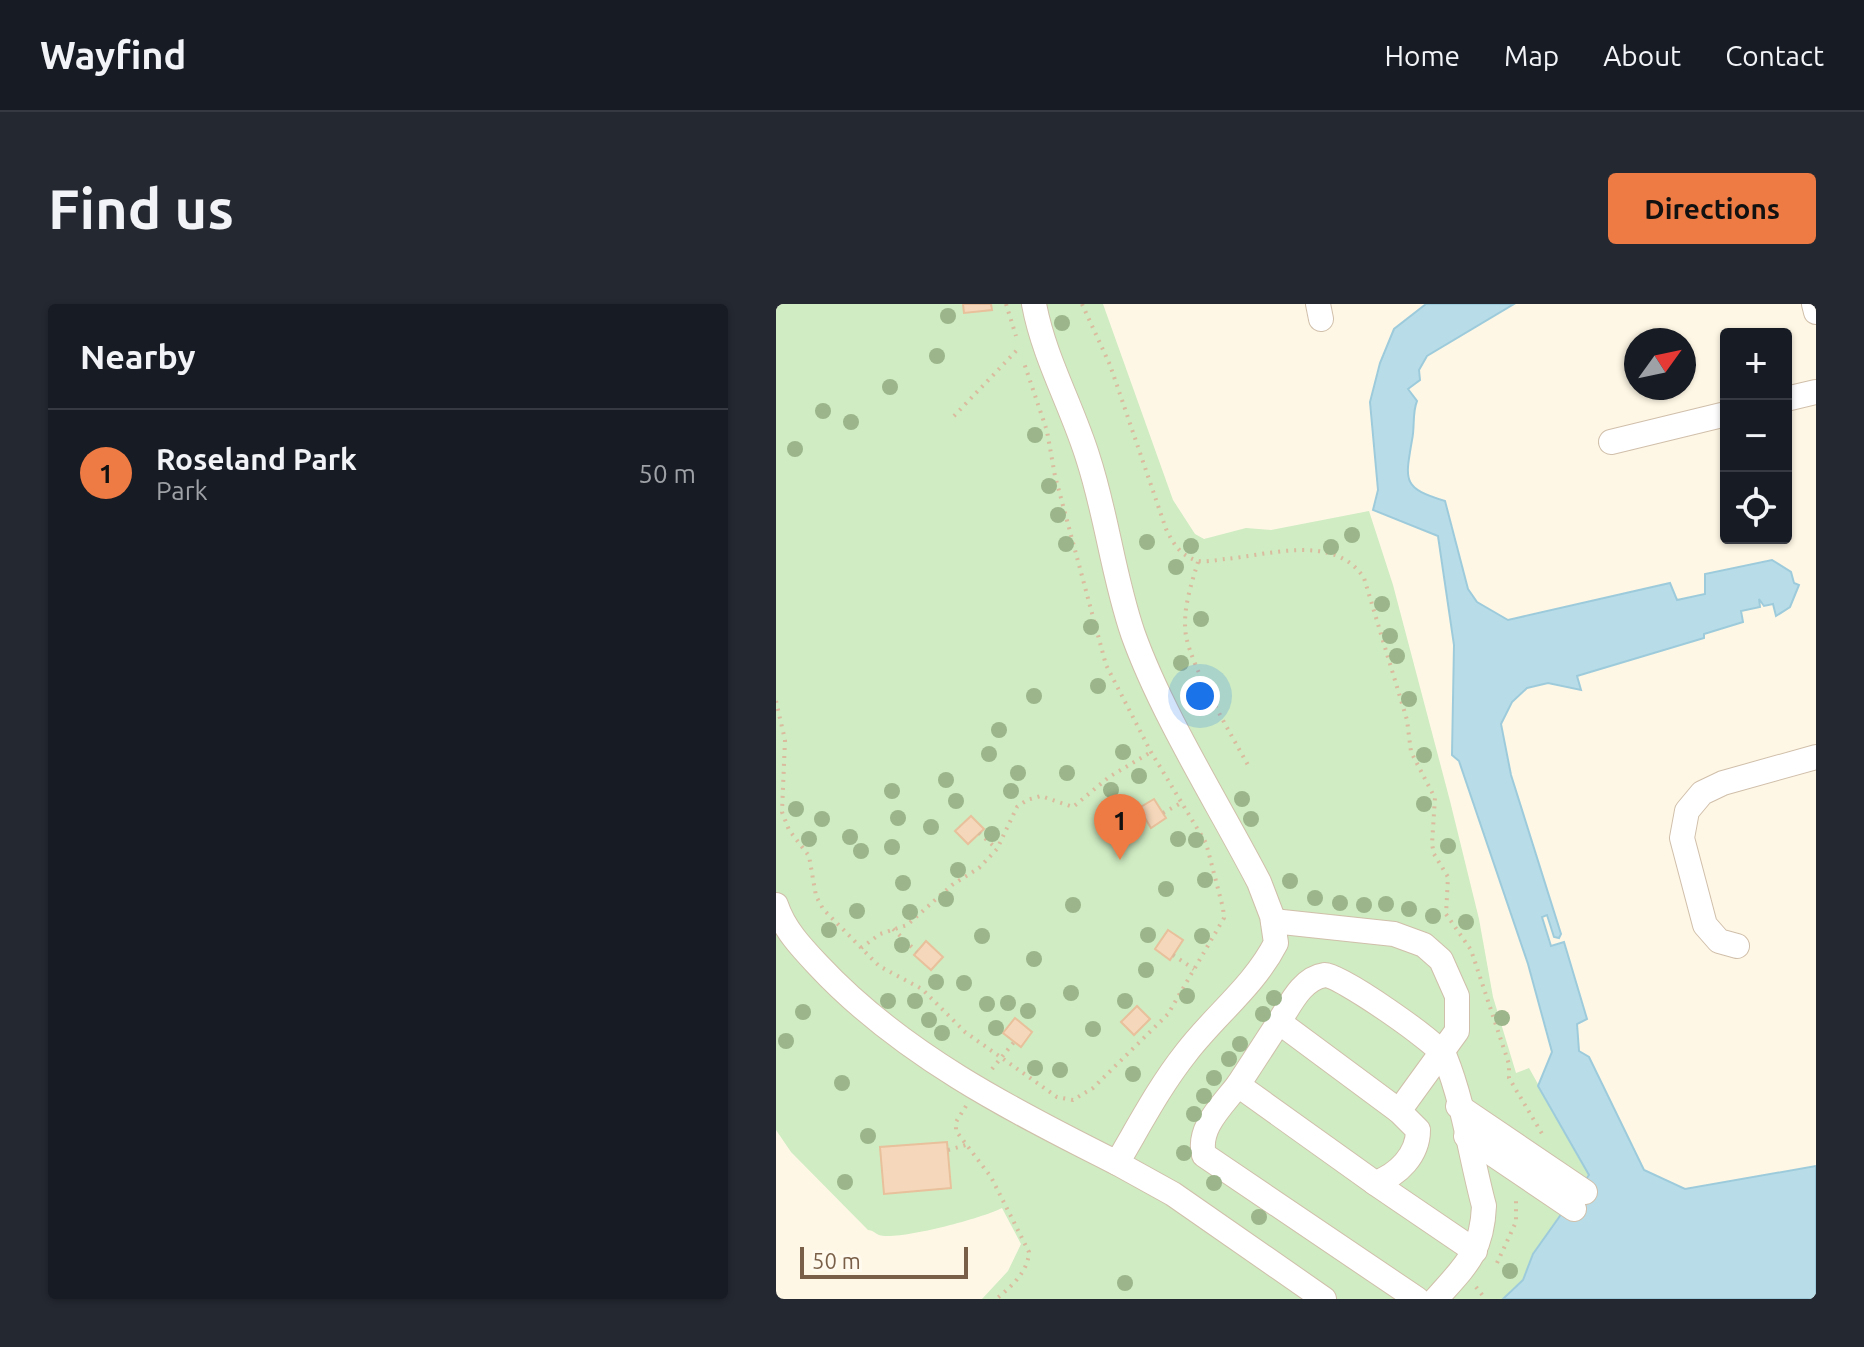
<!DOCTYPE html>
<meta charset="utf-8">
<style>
body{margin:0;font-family:Ubuntu,sans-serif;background:#242831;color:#f1f3f6}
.controls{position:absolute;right:24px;top:24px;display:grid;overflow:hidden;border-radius:8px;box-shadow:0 2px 6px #0004}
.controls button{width:72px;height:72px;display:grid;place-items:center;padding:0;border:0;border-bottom:2px solid #363941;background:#171b24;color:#f1f3f6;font:40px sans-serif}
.compass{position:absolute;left:848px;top:24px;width:72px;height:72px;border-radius:50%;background:#171b24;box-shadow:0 2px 6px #0004;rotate:57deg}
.scale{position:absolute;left:24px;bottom:20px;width:168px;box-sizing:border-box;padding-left:8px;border:4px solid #795e48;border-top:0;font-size:22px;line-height:28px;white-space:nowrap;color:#795e48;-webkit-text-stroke:6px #fffaed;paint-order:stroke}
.you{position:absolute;left:424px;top:392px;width:28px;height:28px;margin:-20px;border:6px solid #fff;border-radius:50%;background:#1a73e8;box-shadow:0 0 0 12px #1a73e833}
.badge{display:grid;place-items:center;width:52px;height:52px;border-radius:50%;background:#ee7b44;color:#111;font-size:26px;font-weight:700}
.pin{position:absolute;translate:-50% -66px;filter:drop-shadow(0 2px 4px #0008)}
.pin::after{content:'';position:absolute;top:42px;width:28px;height:24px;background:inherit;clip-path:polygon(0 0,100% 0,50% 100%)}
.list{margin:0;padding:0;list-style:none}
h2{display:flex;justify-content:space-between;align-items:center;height:104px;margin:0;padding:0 32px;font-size:34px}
h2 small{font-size:26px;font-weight:400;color:#9ea1a6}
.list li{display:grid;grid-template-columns:52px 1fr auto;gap:24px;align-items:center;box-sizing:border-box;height:128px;padding:0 32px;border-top:2px solid #363941}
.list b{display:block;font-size:30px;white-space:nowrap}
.list p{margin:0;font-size:26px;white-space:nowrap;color:#9ea1a6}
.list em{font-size:26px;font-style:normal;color:#9ea1a6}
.icon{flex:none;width:44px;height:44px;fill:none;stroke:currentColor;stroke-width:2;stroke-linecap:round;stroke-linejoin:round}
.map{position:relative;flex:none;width:1040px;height:995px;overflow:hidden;border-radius:8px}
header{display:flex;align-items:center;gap:48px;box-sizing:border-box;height:112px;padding:0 40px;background:#171b24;border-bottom:2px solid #363941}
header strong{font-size:38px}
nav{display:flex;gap:44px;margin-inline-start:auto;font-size:28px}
.intro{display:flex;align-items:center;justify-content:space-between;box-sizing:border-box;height:192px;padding:0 48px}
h1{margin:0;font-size:56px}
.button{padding:20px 36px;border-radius:8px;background:#ee7b44;color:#111;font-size:28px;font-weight:700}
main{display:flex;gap:48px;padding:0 48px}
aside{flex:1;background:#171b24;border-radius:8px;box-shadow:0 2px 6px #0004}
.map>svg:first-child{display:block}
</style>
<header>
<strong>Wayfind</strong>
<nav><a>Home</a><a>Map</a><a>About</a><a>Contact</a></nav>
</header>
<div class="intro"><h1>Find us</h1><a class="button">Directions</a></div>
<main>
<aside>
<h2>Nearby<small></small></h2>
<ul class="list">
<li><span class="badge">1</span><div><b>Roseland Park</b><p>Park</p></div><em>50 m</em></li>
</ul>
</aside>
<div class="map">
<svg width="1040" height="995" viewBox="0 0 1040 995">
<rect width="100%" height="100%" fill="#fef7e5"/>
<path fill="#cfecc3" d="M0 0H327L397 196 419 230 428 235 470 224 495 226 593 207 617 281 674 497 703 615 717 693 740 769 753 764 813 871 757 950 747 976 727 995H206L232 967 245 940 226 904C207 914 122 937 103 931 99 929 96 926 92 926L15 848 0 826Z"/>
<path fill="#b8dde9" stroke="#9ecbdb" stroke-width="2" d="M650 0H738L651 52 643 66 644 76 632 85 641 97C636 109 639 123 636 136 629 177 626 184 669 197L692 285 701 298 732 316 894 279 901 296 929 290V270L996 256 1015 268 1018 279 1023 281 1014 303 1000 312 997 300 988 302 983 295 984 303 965 307 967 318 928 330V334L801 372 805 386 772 379 751 384 736 398 725 420 735 471 785 630 783 634 778 633 771 611 766 613 775 642 788 638 811 715 801 720 803 747 813 753 868 866 909 885 1040 862V995H727L747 976 757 950 813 871 762 782 776 748 752 660 683 457 676 451 678 341 662 232 597 206 602 186 594 98 604 59 618 25Z"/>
<g fill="#f5d8bb" stroke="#e8c09b" stroke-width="2">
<path d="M187 0H215L216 6 188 9Z"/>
<path d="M378 495 390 514 375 524 363 504Z"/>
<path d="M195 512 208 525 192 540 179 527Z"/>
<path d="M392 626 407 636 394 656 379 645Z"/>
<path d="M150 637 167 653 155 666 138 651Z"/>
<path d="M361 702 374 715 358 731 345 718Z"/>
<path d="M239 714 256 728 245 743 227 729Z"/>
<path d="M171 838 175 884 108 890 104 843Z"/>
</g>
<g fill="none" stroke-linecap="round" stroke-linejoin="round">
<defs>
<g id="minor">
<path d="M542 0 545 15"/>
<path d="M1038 0 1040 8"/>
<path d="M1010 95 1040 88"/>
<path d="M835 138 950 110"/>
<path d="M0 601C8 625 25 643 42 661 124 749 235 806 341 859 363 822 383 783 410 749 439 711 478 682 500 639L496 612 483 578C443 501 386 411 357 330 337 272 331 212 312 154 296 102 268 54 258 0"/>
<path d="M497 617 618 630 648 641 665 656 681 692V727L623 807"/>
<path d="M961 642 943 637 929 621 906 534 911 507 926 489 947 479 1040 453"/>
<path d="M462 781 503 718"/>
<path d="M682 802 809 888"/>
<path d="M690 832 798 905"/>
<path d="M341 859 397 890 548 995"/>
<path d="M599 879 699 947"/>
<path d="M641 995 428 851C421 824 446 802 462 781L599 879C622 871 642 851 642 826L623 807 503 718C514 701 526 674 549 671 561 669 664 740 669 753 688 800 695 854 708 902 706 949 689 962 660 995"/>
</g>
</defs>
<use href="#minor" stroke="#d0bfaa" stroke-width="26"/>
<g stroke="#dabb9e" stroke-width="4" stroke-dasharray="2 6" stroke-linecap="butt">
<path d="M230 0 240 32"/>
<path d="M306 0 334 61 390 225C397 239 403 250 419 256 427 259 440 256 449 255 493 251 559 229 588 274L631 416 635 448 659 494 656 540 658 550 672 573 670 610 695 646 733 760V774L768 833"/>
<path d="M178 112 243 44"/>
<path d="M422 258C415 281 406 307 410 332 417 367 455 430 473 463"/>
<path d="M0 397 9 436 6 508 13 526 33 552 40 592 47 605 103 662 146 685 189 728 281 793 297 796 317 784 392 710 448 614 447 604 430 539 375 448 330 361 279 172 271 127 247 56"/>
<path d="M387 509 405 499"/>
<path d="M203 529 221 545"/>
<path d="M117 625 141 648"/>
<path d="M85 644 104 630 131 621 176 581 203 564 221 545 241 503 251 496 265 492 297 503 333 473 375 448"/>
<path d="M397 651 418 665"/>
<path d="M216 765 238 738"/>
<path d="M190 802 180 818V827L215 873 253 948C252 968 235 983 220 995"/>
<path d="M172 846 190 841"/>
<path d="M721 959 740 918V893"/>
<path d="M700 983 707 992"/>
</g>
<use href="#minor" stroke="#fff" stroke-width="24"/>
</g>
<g fill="#9cb58a">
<circle cx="172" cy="12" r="8"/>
<circle cx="286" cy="19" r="8"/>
<circle cx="161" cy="52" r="8"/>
<circle cx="114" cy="83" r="8"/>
<circle cx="47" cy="107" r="8"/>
<circle cx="75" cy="118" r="8"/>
<circle cx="259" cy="131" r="8"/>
<circle cx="19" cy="145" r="8"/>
<circle cx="273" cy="182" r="8"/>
<circle cx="282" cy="211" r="8"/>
<circle cx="576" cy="231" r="8"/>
<circle cx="371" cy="238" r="8"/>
<circle cx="290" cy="240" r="8"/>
<circle cx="415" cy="242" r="8"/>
<circle cx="555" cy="243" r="8"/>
<circle cx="400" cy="263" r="8"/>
<circle cx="606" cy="300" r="8"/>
<circle cx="425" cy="315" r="8"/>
<circle cx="315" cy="323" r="8"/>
<circle cx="614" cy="332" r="8"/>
<circle cx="621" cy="352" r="8"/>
<circle cx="405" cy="359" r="8"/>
<circle cx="322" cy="382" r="8"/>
<circle cx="258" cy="392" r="8"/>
<circle cx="633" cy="395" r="8"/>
<circle cx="223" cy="426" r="8"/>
<circle cx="347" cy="448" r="8"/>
<circle cx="213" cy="450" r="8"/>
<circle cx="648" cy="451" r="8"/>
<circle cx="242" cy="469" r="8"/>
<circle cx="291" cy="469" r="8"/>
<circle cx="363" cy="472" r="8"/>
<circle cx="170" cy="476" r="8"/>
<circle cx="335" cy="486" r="8"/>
<circle cx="116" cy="487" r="8"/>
<circle cx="235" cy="487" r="8"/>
<circle cx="466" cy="495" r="8"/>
<circle cx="180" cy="497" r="8"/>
<circle cx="648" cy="500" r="8"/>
<circle cx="20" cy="505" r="8"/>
<circle cx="122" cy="514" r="8"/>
<circle cx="46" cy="515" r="8"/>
<circle cx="333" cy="515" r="8"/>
<circle cx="475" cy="515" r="8"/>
<circle cx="155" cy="523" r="8"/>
<circle cx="216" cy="530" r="8"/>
<circle cx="74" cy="533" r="8"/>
<circle cx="33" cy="535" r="8"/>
<circle cx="402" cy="535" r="8"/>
<circle cx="420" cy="536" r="8"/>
<circle cx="672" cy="542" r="8"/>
<circle cx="116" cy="543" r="8"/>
<circle cx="85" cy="547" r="8"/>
<circle cx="182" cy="566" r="8"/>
<circle cx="429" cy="576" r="8"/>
<circle cx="514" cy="577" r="8"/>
<circle cx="127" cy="579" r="8"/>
<circle cx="390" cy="585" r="8"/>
<circle cx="539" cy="594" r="8"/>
<circle cx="170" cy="595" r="8"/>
<circle cx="564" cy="599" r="8"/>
<circle cx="610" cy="600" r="8"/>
<circle cx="297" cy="601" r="8"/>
<circle cx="588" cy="601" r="8"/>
<circle cx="633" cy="605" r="8"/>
<circle cx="81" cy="607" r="8"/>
<circle cx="134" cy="608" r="8"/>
<circle cx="657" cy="612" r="8"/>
<circle cx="690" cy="618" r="8"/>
<circle cx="53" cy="626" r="8"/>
<circle cx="372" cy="631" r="8"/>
<circle cx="206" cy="632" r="8"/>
<circle cx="426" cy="632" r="8"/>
<circle cx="126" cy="641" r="8"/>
<circle cx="258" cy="655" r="8"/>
<circle cx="370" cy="666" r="8"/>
<circle cx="160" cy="678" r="8"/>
<circle cx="188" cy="679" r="8"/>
<circle cx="295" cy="689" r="8"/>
<circle cx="411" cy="692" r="8"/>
<circle cx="498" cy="694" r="8"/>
<circle cx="112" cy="697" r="8"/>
<circle cx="139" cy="697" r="8"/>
<circle cx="349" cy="697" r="8"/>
<circle cx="232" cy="699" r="8"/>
<circle cx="211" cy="700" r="8"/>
<circle cx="252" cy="707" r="8"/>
<circle cx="27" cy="708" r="8"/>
<circle cx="487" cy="710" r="8"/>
<circle cx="726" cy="714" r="8"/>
<circle cx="153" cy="716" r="8"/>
<circle cx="220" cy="724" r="8"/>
<circle cx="317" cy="725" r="8"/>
<circle cx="166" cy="729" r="8"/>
<circle cx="10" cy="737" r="8"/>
<circle cx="464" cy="740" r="8"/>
<circle cx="453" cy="755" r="8"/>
<circle cx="259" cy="764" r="8"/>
<circle cx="284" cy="766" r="8"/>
<circle cx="357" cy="770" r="8"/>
<circle cx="438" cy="774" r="8"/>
<circle cx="66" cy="779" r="8"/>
<circle cx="428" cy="792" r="8"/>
<circle cx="418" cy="810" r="8"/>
<circle cx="92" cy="832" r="8"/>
<circle cx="408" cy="849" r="8"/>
<circle cx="69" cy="878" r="8"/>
<circle cx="438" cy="879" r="8"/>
<circle cx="483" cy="913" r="8"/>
<circle cx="734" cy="967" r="8"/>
<circle cx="349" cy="979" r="8"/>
</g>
</svg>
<div class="controls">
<button>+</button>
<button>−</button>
<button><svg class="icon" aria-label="locate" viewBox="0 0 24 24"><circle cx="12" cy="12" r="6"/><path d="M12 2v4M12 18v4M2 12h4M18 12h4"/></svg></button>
</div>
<svg class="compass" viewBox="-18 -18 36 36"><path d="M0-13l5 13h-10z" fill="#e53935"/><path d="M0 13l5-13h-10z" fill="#9ea1a6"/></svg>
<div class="scale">50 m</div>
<div class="you"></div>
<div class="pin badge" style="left:344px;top:556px">1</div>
</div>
</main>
